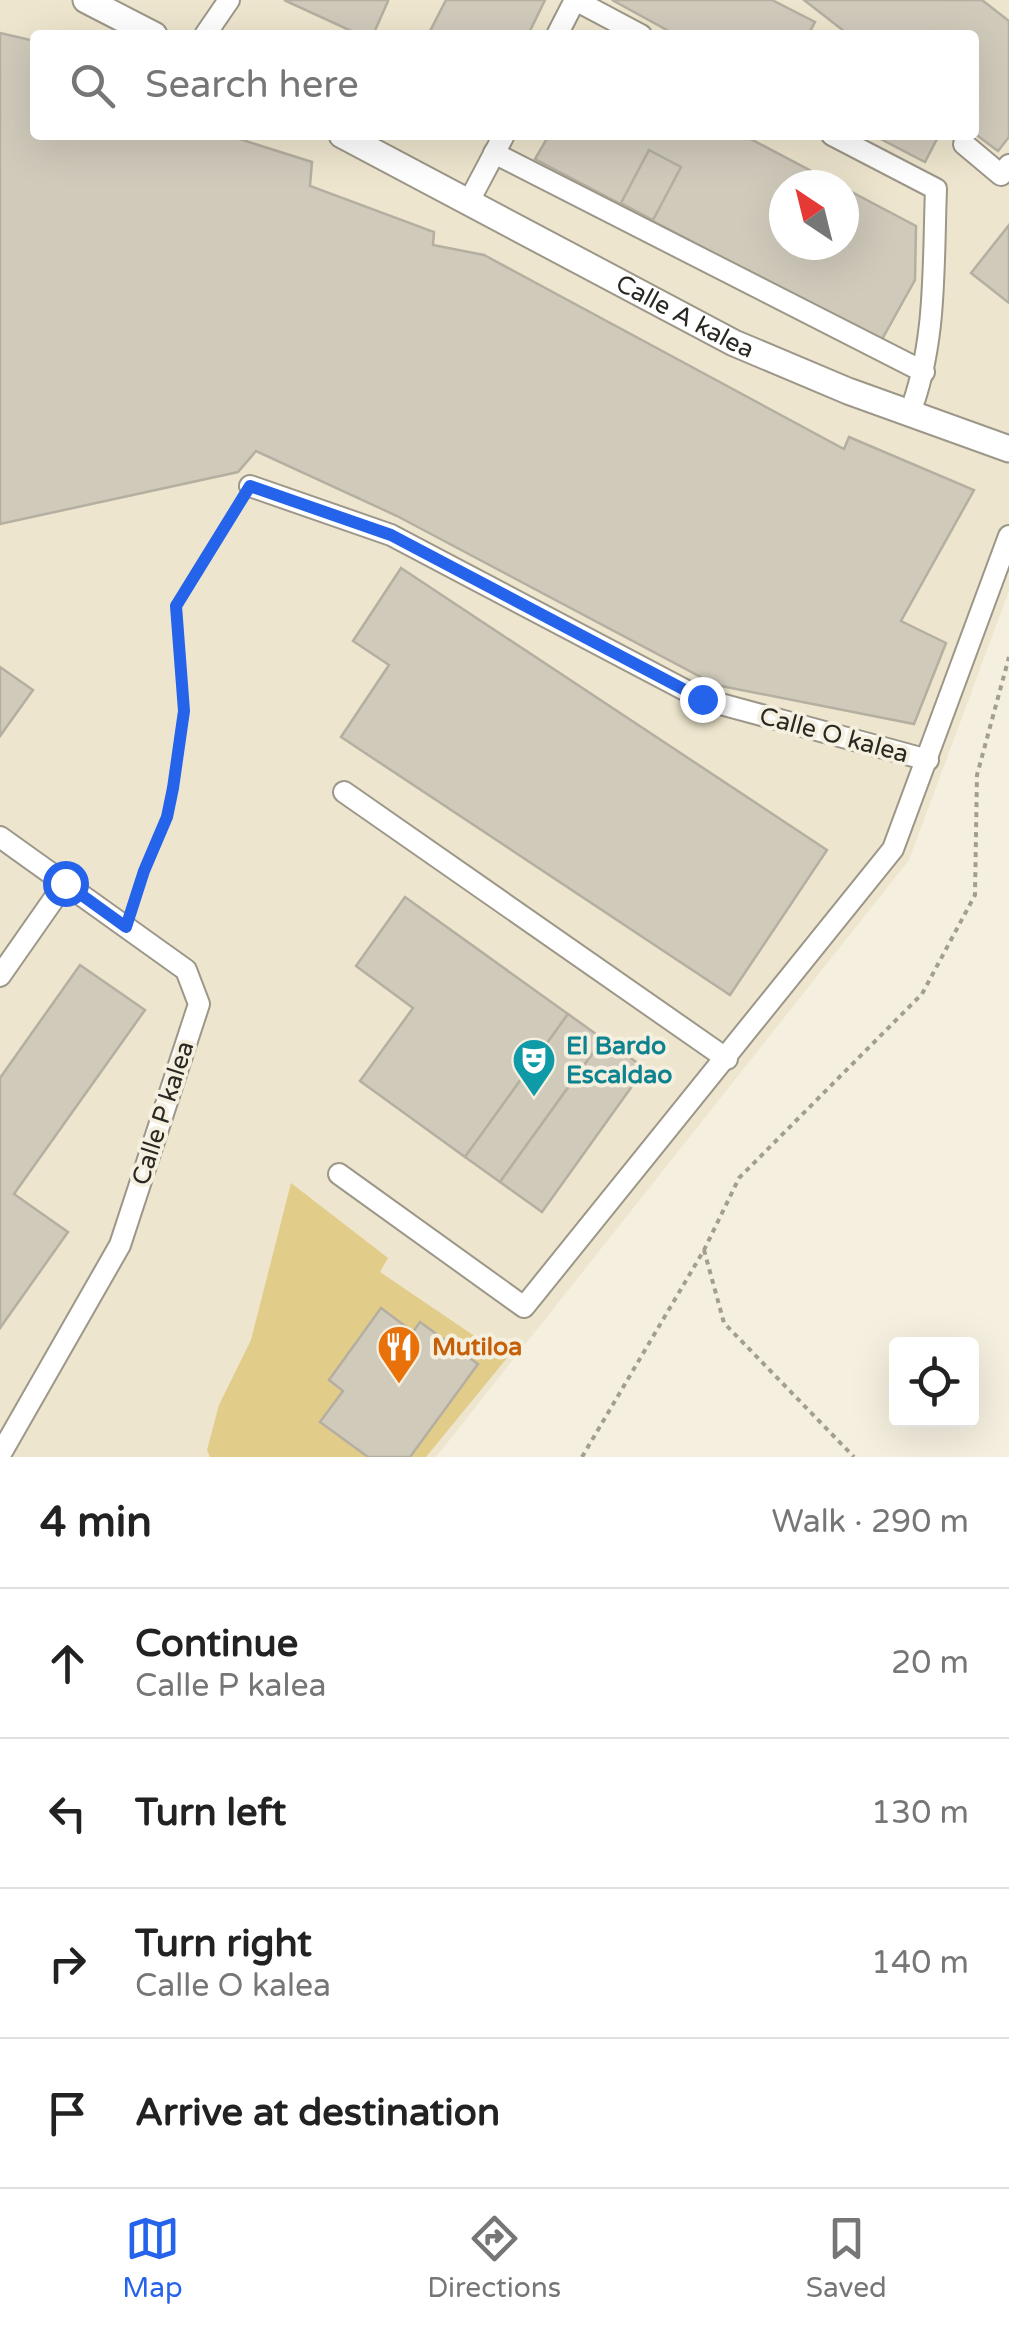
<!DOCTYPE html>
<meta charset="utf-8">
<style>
body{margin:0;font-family:"Varela Round",sans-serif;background:#f2f2f2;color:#222}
.controls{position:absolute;right:30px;bottom:30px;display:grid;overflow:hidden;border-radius:10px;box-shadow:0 10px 40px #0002}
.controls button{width:90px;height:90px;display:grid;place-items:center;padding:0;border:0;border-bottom:2px solid #e0e0e0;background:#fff;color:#222;font:50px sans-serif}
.compass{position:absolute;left:769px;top:170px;width:90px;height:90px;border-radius:50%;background:#fff;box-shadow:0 10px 40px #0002;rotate:325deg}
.stop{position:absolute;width:30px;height:30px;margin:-22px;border:8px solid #2563eb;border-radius:50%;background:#fff}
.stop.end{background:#2563eb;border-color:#fff;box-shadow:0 2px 10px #0008}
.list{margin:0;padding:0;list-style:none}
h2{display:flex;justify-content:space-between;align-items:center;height:130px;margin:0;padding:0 40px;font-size:42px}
h2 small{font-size:32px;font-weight:400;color:#767676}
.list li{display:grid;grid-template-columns:65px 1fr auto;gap:30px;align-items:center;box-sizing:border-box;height:150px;padding:0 40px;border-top:2px solid #e0e0e0}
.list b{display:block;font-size:38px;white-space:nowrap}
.list p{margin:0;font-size:32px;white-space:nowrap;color:#767676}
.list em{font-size:32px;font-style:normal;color:#767676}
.icon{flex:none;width:55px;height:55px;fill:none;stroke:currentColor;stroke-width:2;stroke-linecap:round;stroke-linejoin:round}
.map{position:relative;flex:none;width:1009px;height:1457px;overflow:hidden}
.search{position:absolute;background:#fff;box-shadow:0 10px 40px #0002;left:30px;right:30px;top:30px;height:110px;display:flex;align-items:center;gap:25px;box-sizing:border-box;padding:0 35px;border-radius:10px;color:#767676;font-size:38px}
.sheet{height:730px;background:#fff}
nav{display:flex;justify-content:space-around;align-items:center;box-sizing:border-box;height:140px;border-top:2px solid #e0e0e0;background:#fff;font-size:28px;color:#767676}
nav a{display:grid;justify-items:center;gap:5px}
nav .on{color:#2563eb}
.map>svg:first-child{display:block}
</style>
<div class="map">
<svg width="1009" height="1457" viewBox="0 0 1009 1457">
<rect width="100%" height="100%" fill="#f5efdf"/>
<path fill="#ede5cd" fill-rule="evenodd" d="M0 0H1009V591L909 860 436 1457H0ZM35 35H974V135H35ZM784 185H844V245H784Z"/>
<path fill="#e2cc8a" d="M291 1183 388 1258 380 1272 507 1358 426 1457H410L413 1332 381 1309 329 1380 343 1391 321 1422 368 1457H210L207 1450 219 1405 251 1340Z"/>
<g fill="#d0cabb" stroke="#b4afa0" stroke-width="2.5">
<path d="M284 0H386L388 1 373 35H360Z"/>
<path d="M446 0H545L528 35H428Z"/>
<path d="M612 0H772L815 22 808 35H676Z"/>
<path d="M804 0H982L1009 21V137L998 151 974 133V35H849Z"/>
<path d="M0 33 35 41V135H227L312 162 310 186 434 232 433 245 484 255 844 449 849 437 974 490 901 621 946 643 914 724 716 685 397 516 256 451 238 472 0 524Z"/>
<path d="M549 135H743L838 185H784V245H844V188L916 226 915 280 881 341 535 159Z"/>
<path d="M873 135H939L925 162Z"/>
<path d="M649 150 681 167 653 220 621 203Z"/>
<path d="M1009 225V303L971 273Z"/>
<path d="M401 568 827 850 730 995 341 737 389 665 353 641Z"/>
<path d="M0 667 33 690 0 736Z"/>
<path d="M405 897 568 1014 465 1157 360 1081 413 1008 356 966Z"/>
<path d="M80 965 145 1010 14 1194 68 1232 0 1328V1078Z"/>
<path d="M568 1014 603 1039 500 1182 465 1157Z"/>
<path d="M603 1039 645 1068 542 1212 500 1182Z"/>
<path d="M381 1308 413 1332 420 1322 478 1364 410 1457H368L320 1422 343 1391 329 1380Z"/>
</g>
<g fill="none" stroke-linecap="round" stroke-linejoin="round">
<defs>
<g id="minor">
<path d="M575 0 641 35"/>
<path d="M205 35 229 0"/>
<path d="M557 35 575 0"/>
<path d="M832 135 936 189C933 265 937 344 909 415"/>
<path d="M964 144 1001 175 1009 165"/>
<path d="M494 153 924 372"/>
<path d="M468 203 504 135"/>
<path d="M250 486 391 535 702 699 928 760"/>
<path d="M344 792 727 1059"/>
<path d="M0 837 186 970 199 1004 120 1245 0 1455"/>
<path d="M0 976 65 883"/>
<path d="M339 1174 524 1307 893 849 1009 536"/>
</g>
<g id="tertiary">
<path d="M86 0 154 35"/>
<path id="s1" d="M342 135 734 343 848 391 1009 449"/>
</g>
</defs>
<use href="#minor" stroke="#9c9788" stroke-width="24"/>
<use href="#tertiary" stroke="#9c9788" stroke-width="29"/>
<g stroke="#a29e92" stroke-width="4" stroke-dasharray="5 5" stroke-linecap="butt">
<path d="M133 903 167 817 173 788 184 711 176 606 239 504"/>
<path d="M704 1250 724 1323 854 1457"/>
<path d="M582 1457 704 1250 739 1178 922 994 975 895 977 775 1009 657"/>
</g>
<use href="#minor" stroke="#fff" stroke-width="20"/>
<use href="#tertiary" stroke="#fff" stroke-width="25"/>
</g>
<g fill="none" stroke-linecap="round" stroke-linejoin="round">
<path stroke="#2563eb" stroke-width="12" d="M65 883 126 927 144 871 167 817 173 788 184 711 176 606 250 486 391 535 702 699"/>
</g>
<defs>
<symbol id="theatre-pin" viewBox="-11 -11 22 30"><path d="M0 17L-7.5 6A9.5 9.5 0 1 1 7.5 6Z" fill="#0f9aa8" stroke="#f5efdf"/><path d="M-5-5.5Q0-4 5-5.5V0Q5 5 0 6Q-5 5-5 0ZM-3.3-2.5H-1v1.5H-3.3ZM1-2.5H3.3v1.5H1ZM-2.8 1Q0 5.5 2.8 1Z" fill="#fff"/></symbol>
<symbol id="restaurant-pin" viewBox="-11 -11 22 30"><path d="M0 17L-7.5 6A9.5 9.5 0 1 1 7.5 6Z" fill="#e8710a" stroke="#f5efdf"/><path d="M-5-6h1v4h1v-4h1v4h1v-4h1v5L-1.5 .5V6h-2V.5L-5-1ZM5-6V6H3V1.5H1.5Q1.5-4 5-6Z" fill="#fff"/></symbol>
</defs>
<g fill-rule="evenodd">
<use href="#theatre-pin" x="509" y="1035" width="50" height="68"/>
<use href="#restaurant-pin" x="374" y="1322" width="50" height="68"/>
</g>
<g text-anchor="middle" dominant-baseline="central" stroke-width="8" stroke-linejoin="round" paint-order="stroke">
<g font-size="25" fill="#2a2822" stroke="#f5efdf">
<text stroke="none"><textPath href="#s1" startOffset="388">Calle A kalea</textPath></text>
<text transform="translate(834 735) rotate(15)">Calle O kalea</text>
<text transform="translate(163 1113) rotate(-72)">Calle P kalea</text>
</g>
<g font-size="25" font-weight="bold" fill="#0d838f" stroke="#f5efdf" text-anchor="start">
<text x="566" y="1046">El Bardo<tspan x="566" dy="29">Escaldao</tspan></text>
</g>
<g font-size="25" font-weight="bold" fill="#c56008" stroke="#f5efdf" text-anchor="start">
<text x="432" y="1347">Mutiloa</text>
</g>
</g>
</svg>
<div class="controls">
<button><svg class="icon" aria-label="locate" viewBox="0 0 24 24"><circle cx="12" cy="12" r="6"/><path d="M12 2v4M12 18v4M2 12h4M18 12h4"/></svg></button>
</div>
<svg class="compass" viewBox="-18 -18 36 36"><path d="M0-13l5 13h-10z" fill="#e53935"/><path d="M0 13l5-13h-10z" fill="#767676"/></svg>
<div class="stop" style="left:65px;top:883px"></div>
<div class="stop end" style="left:702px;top:699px"></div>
<div class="search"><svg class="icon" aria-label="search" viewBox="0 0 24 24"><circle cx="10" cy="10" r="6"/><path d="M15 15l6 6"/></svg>Search here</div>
</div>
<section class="sheet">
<h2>4 min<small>Walk · 290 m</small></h2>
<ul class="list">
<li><svg class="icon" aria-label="ahead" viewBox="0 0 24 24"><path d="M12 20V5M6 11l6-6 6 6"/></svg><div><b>Continue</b><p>Calle P kalea</p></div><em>20 m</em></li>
<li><svg class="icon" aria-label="left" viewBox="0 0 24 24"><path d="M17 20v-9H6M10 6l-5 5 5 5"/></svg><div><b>Turn left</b></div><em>130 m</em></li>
<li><svg class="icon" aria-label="right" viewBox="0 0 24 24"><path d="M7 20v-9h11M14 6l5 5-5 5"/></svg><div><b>Turn right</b><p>Calle O kalea</p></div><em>140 m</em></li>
<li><svg class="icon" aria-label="arrive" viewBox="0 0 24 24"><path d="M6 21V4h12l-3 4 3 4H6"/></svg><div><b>Arrive at destination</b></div></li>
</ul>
</section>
<nav>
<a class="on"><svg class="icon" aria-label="map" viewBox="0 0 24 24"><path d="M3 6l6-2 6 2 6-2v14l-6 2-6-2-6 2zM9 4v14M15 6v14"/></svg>Map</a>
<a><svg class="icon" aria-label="directions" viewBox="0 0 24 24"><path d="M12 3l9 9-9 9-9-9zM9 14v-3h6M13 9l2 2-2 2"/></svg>Directions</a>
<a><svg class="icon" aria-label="saved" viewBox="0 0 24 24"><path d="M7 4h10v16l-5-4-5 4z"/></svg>Saved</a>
</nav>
